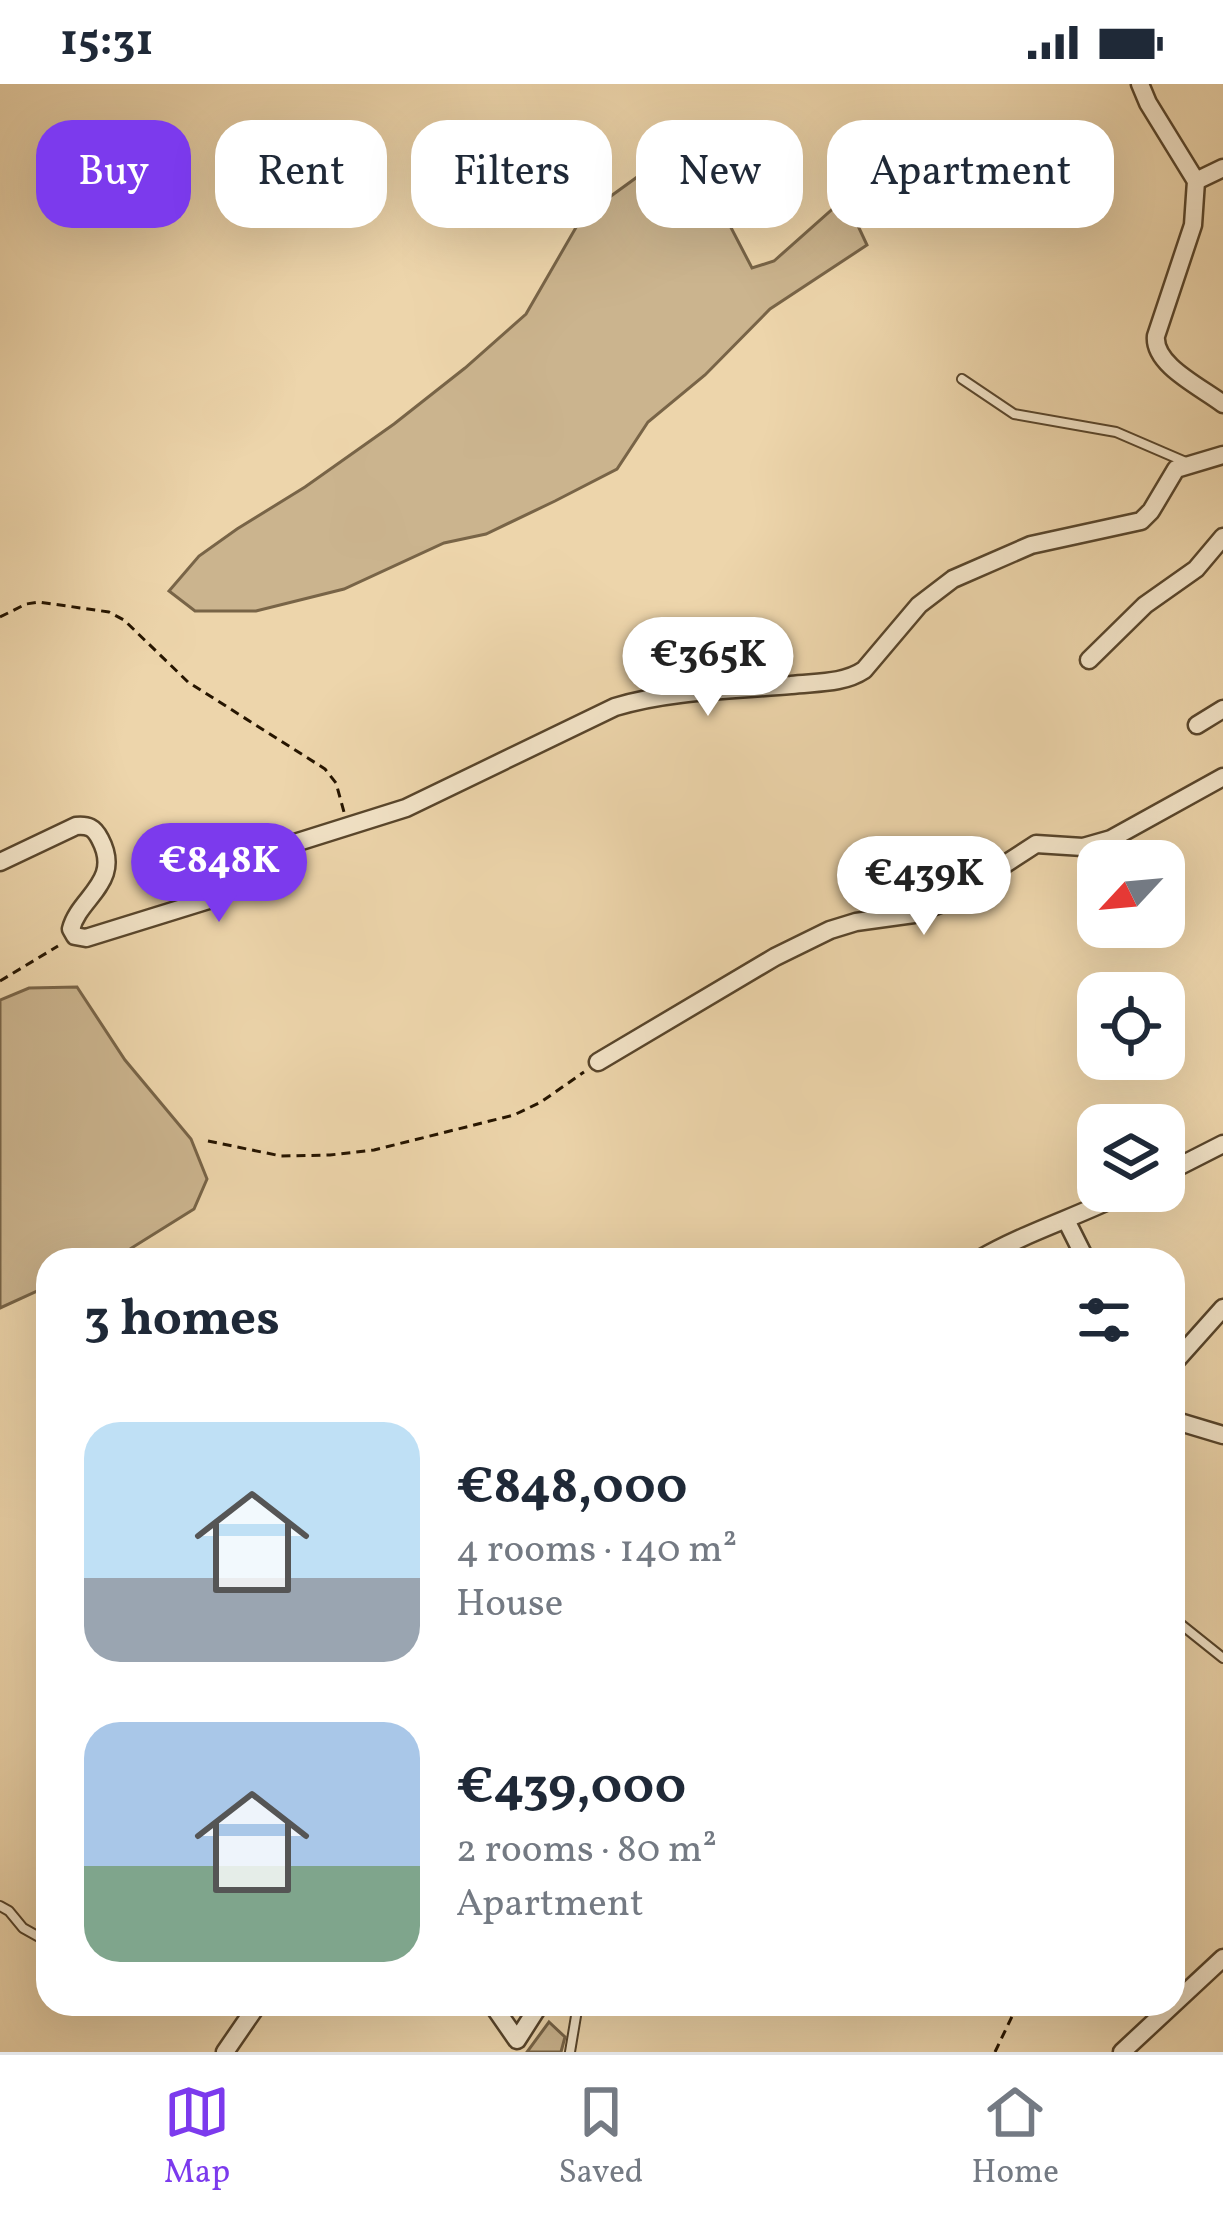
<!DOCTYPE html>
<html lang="en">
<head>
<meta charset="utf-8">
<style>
  body { margin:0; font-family:Vollkorn,serif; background:#f2f2f3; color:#1f2937; height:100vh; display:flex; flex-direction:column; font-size:45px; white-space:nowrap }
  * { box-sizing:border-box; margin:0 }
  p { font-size:39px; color:#747a83 }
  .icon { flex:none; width:66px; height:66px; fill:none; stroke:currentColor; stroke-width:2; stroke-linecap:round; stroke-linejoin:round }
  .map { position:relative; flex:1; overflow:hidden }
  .sheet { position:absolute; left:36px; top:1164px; width:1149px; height:768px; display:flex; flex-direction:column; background:#fff; border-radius:36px; box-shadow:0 12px 48px #0002 }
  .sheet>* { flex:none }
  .banner { position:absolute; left:36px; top:36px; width:1152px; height:108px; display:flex; gap:24px }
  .needle { width:78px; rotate:244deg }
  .controls { position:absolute; left:1077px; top:756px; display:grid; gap:24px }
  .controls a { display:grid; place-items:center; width:108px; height:108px; border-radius:24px; background:#fff; box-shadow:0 12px 48px #0002; font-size:60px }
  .price { position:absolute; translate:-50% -102px; padding:0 27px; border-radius:42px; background:#fff; color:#222; font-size:39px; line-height:78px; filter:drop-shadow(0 3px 6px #0008) }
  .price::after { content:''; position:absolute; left:50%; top:72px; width:36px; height:27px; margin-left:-18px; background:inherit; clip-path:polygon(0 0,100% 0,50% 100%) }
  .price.active { background:#7c3aed; color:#fff }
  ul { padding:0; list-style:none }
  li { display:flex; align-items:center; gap:36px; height:300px; padding:0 48px }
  li span { display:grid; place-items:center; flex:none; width:336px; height:240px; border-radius:36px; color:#555 }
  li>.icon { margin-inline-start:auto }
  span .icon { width:144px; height:144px; fill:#fffc; stroke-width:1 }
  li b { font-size:51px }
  h2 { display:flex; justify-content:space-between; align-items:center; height:144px; padding:0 48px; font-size:51px }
  .tag { padding:0 42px; border-radius:36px; background:#fff; box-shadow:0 12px 48px #0002; font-size:42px; line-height:108px }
  .tag.active { background:#7c3aed; color:#fff }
  .status { display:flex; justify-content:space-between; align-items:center; height:84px; padding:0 60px; background:#fff; direction:ltr }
  .status svg { height:33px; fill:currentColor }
  .tabs { display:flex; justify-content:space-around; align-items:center; height:168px; border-top:3px solid #e0e1e3; background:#fff; font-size:33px; color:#747a83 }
  .tabs a { display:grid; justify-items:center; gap:6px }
  .tabs .active { color:#7c3aed }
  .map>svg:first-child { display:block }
</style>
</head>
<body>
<div class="status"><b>15:31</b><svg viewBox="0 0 49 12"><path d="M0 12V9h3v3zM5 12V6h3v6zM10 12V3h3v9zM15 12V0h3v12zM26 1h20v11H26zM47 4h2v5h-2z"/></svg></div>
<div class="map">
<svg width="1223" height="1968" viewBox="0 0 1223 1968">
  <rect width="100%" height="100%" fill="#edd5ab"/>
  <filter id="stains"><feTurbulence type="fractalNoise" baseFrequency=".00167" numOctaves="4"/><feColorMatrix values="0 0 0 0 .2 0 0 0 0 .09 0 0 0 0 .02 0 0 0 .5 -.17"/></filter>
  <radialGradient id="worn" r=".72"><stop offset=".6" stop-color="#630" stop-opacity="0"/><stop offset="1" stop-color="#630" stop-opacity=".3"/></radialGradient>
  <!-- green -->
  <g fill="#cbb48e" stroke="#786447" stroke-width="3">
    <path d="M675 77 713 109 752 184 774 177 845 114 867 161 770 225 705 291 648 338 617 385 555 417 486 450 444 459 344 505 256 527H195L169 507 199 472 237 445 305 403 394 340 465 284 526 230 582 133 651 83Z"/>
    <path d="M77 903 125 976 191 1055 207 1095 194 1125 130 1165 105 1176H48V1202L0 1224V916L29 904Z"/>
    <path d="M549 1938 565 1953 561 1968H527Z"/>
  </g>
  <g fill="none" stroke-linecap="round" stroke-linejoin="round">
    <defs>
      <g id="lane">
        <path d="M962 295 1014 330 1116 348 1188 379"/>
        <path d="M1173 1534 1223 1574"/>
        <path d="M0 1822 9 1827 23 1844 48 1858"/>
        <path d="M570 1968 578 1920"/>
      </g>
      <g id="street">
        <path d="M1140 0 1148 19 1196 97 1193 141 1156 252C1153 281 1201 303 1223 320"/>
        <path d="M1196 97 1223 84"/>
        <path d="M1089 576 1145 521 1196 485 1223 453"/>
        <path d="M1197 641 1223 625"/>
        <path d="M0 778 76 742C88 741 94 743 100 755 123 798 79 813 71 845L75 852 86 854 215 814 282 763 406 724 615 623C671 606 734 606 791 601 816 598 843 600 864 586L919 521 953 495 1031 461 1141 437 1151 427 1176 385 1223 371"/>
        <path d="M598 978 775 873 830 846 856 838 914 830 948 817 1036 760 1083 763 1111 755 1223 693"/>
        <path d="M1164 1090 1223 1060"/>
        <path d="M1066 1136 1086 1176"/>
        <path d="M978 1176C1026 1148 1080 1132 1129 1107"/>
        <path d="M1173 1280 1223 1224"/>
        <path d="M1173 1336 1223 1351"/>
        <path d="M492 1920 517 1956 540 1920"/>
        <path d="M225 1968 258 1920"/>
        <path d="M1122 1968 1223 1874"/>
      </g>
    </defs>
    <!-- lane casing -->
    <use href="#lane" stroke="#58452b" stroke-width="12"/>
    <!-- street casing -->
    <use href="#street" stroke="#58452b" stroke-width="21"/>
    <!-- path -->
    <g stroke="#261500" stroke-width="3" stroke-dasharray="9 6" stroke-linecap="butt">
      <path d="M0 533 26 520 39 518 109 528 124 536 188 598 325 685 336 699 344 728"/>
      <path d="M0 897 58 862"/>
      <path d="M208 1057 281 1072 330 1071 374 1066 514 1031 541 1018 584 988"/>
      <path d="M995 1968 1017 1922"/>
    </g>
    <!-- lane -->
    <use href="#lane" stroke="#f3e4c8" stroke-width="8"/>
    <!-- street -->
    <use href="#street" stroke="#f3e4c8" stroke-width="16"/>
  </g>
  <rect width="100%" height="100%" filter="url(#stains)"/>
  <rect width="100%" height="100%" fill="url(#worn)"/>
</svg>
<div class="controls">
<a><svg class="needle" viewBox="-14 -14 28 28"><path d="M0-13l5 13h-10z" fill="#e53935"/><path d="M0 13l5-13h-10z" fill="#747a83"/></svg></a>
<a><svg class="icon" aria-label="locate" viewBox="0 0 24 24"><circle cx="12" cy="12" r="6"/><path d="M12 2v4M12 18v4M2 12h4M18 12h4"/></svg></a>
<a><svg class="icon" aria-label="layers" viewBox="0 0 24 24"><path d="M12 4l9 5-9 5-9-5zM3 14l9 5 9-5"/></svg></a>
</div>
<b class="price" style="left:708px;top:635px">€365K</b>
<b class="price active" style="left:219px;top:841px">€848K</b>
<b class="price" style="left:924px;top:854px">€439K</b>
<div class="banner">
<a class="tag active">Buy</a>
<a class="tag">Rent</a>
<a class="tag">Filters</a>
<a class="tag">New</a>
<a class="tag">Apartment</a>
</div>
<section class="sheet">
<h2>3 homes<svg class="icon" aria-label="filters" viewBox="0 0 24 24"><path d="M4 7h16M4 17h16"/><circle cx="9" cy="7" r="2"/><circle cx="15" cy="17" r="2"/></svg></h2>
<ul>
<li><span style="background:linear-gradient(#bfe0f5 65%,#9aa5b1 0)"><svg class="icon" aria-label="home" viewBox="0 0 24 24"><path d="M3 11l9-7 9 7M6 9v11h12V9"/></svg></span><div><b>€848,000</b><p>4 rooms · 140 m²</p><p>House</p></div></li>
<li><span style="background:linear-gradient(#a9c7e8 60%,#7fa58c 0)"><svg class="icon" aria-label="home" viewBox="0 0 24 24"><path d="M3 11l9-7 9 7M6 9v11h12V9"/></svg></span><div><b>€439,000</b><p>2 rooms · 80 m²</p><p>Apartment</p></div></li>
</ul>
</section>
</div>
<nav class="tabs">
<a class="active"><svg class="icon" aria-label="map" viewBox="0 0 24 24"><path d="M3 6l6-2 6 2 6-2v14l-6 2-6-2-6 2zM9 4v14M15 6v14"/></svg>Map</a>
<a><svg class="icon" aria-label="saved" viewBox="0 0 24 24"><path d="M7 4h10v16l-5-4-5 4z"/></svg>Saved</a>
<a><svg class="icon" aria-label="home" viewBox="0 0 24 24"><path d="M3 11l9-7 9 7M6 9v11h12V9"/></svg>Home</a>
</nav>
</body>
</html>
